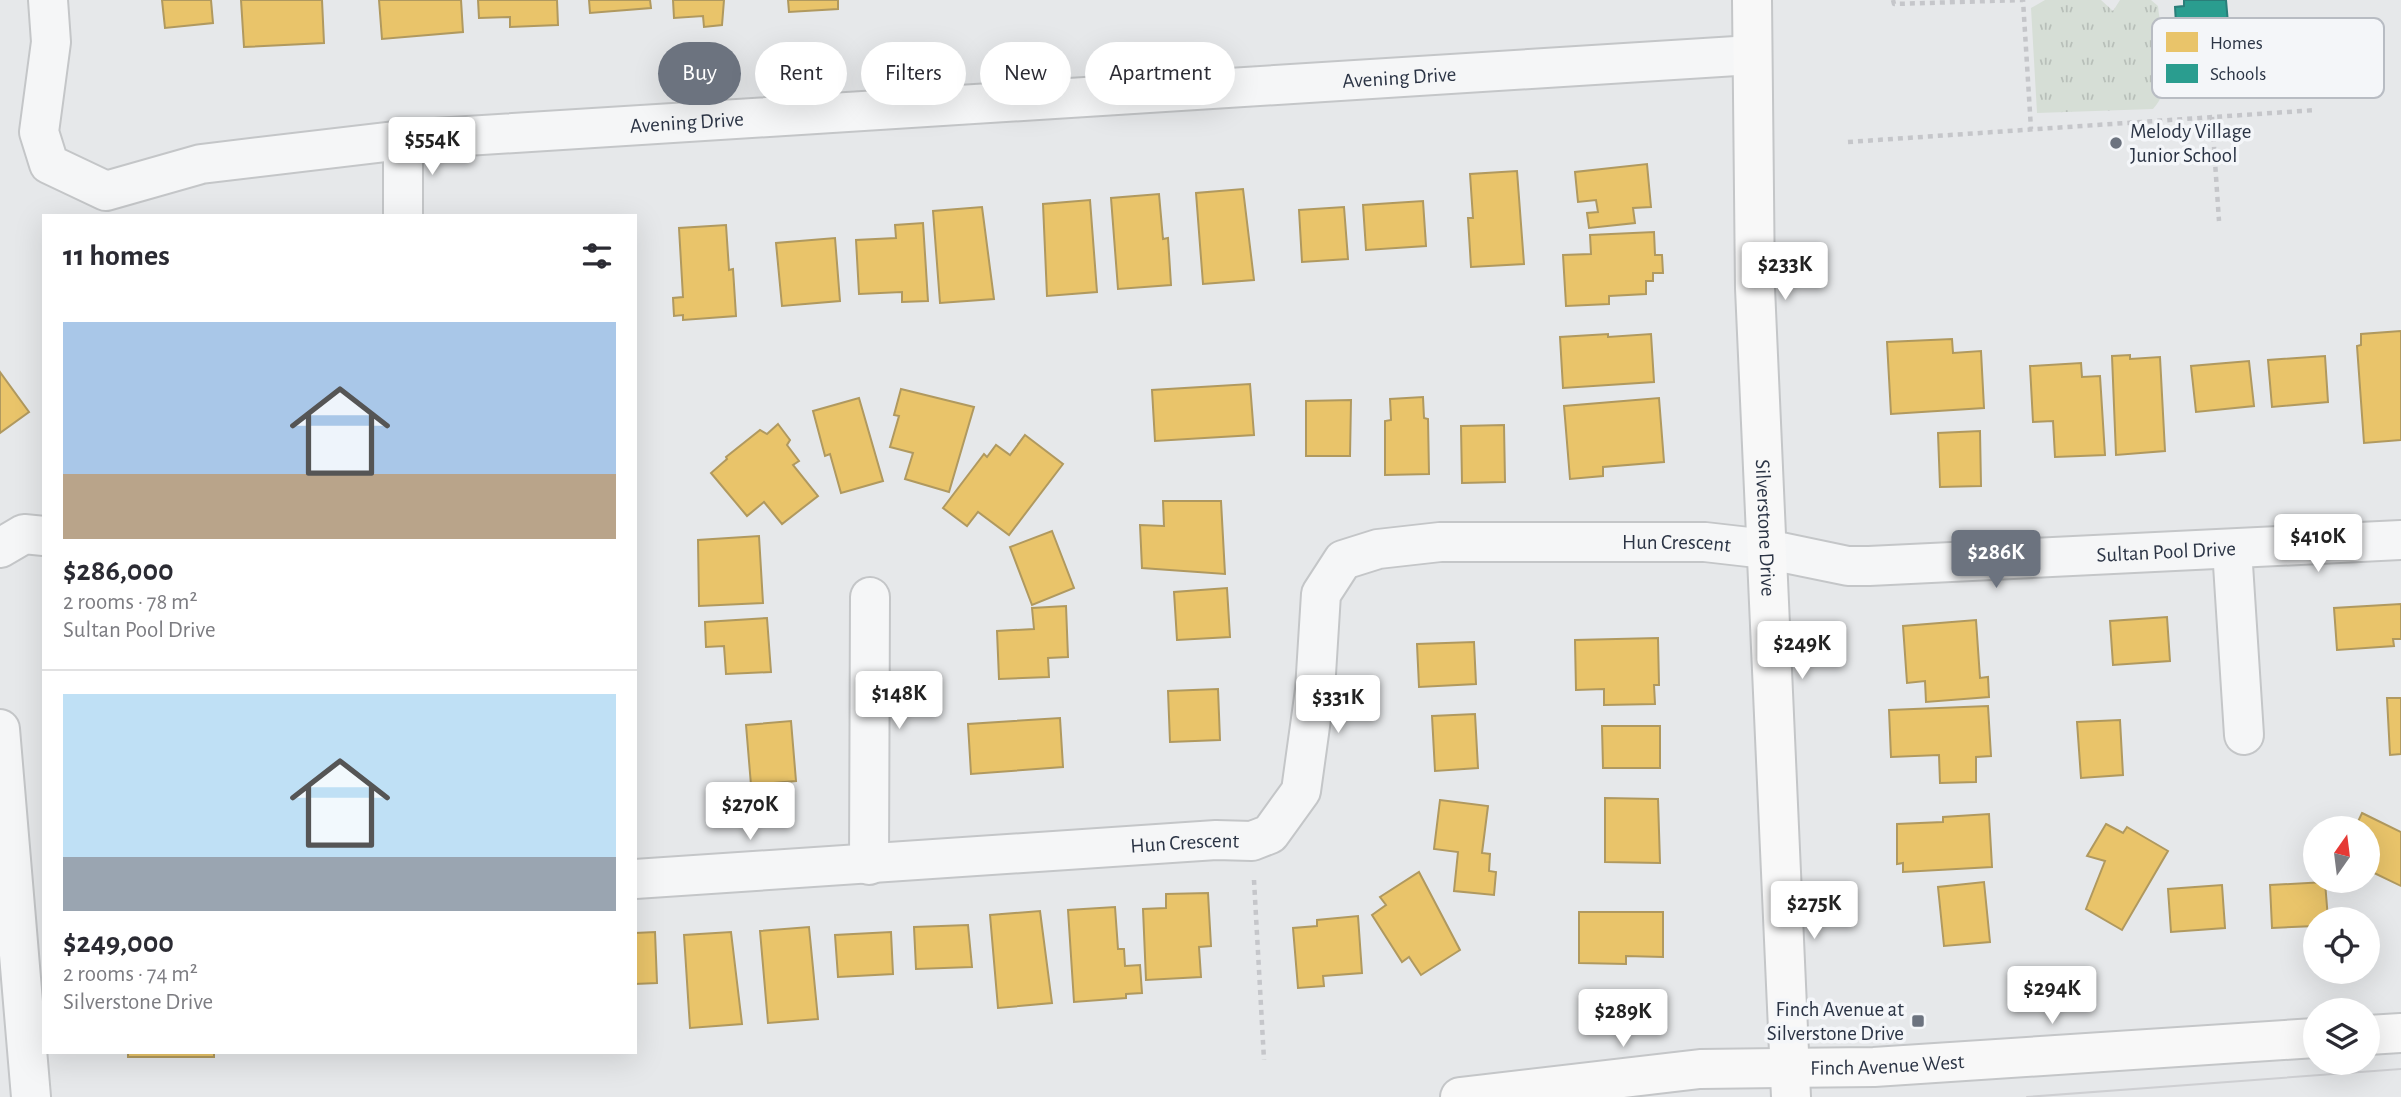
<!DOCTYPE html>
<html lang="en">
<head>
<meta charset="utf-8">
<style>
  body { margin:0; font-family:"Alegreya Sans",sans-serif; background:#f7f7f7; color:#2b2b33; height:100vh; display:flex; flex-direction:column; font-size:26px; white-space:nowrap }
  * { box-sizing:border-box; margin:0 }
  p { font-size:23px; color:#7c7c81 }
  .icon { flex:none; width:38px; height:38px; fill:none; stroke:currentColor; stroke-width:2; stroke-linecap:round; stroke-linejoin:round }
  .map { position:relative; flex:1; overflow:hidden }
  .sheet { position:absolute; left:42px; top:214px; width:595px; height:840px; display:flex; flex-direction:column; background:#fff; border-radius:0px; box-shadow:0 7px 28px #0002 }
  .sheet>* { flex:none }
  .top-card { position:absolute; left:658px; top:42px; width:665px; height:63px; display:flex; gap:14px }
  .needle { width:46px; rotate:14deg }
  .fabs { position:absolute; left:2303px; top:816px; display:grid; gap:14px }
  .fabs a { display:grid; place-items:center; width:77px; height:77px; border-radius:50%; background:#fff; box-shadow:0 7px 28px #0002; font-size:35px }
  .price { position:absolute; translate:-50% -60px; padding:0 16px; border-radius:7px; background:#fff; color:#222; font-size:23px; line-height:46px; filter:drop-shadow(0 2px 4px #0008) }
  .price::after { content:''; position:absolute; left:50%; top:42px; width:21px; height:16px; margin-left:-10px; background:inherit; clip-path:polygon(0 0,100% 0,50% 100%) }
  .price.on { background:#6c737f; color:#fff }
  ul { padding:0; list-style:none }
  li { display:grid; align-content:center; gap:14px; height:371px; padding:0 21px }
  li+li { border-top:2px solid #e1e1e2 }
  li span { display:grid; place-items:center; height:217px; border-radius:0px; color:#555 }
  li>.icon { margin-inline-start:auto }
  span .icon { width:126px; height:126px; fill:#fffc; stroke-width:1 }
  li b { font-size:30px }
  h2 { display:flex; justify-content:space-between; align-items:center; height:84px; padding:0 21px; font-size:30px }
  .tag { padding:0 24px; border-radius:32px; background:#fff; box-shadow:0 7px 28px #0002; font-size:24px; line-height:63px }
  .tag.on { background:#6c737f; color:#fff }
  .map>svg:first-child { display:block }
</style>
</head>
<body>
<div class="map">
<svg width="2401" height="1097" viewBox="0 0 2401 1097">
  <defs>
    <pattern id="grass-tufts" width="24" height="20" patternUnits="userSpaceOnUse" patternTransform="scale(1.75)"><rect width="24" height="20" fill="#d6ded6"/><path d="M3 7l-1-3M5 7V3M7 7l1-3M15 17l-1-3M17 17v-4M19 17l1-3" fill="none" stroke="#b8bfb9"/></pattern>
  </defs>
  <rect width="100%" height="100%" fill="#e6e8ea"/>
  <!-- grass -->
  <path fill="url(#grass-tufts)" d="M2045 0H2101L2113 11 2120 0H2151L2158 6C2161 37 2176 86 2153 109L2037 113 2031 8Z"/>
  <!-- homes -->
  <g fill="#e9c46a" stroke="#b0995f" stroke-width="2">
    <path d="M162 0H211L213 23 165 28Z"/>
    <path d="M241 0H322L324 43 244 47Z"/>
    <path d="M379 0H461L463 32 382 39Z"/>
    <path d="M478 0H557L558 25 510 27V17L479 18Z"/>
    <path d="M589 0H650L651 8 590 13Z"/>
    <path d="M673 0H724L722 25 704 27 703 16 674 18Z"/>
    <path d="M788 0H838V9L789 12Z"/>
    <path d="M1647 164 1651 207 1633 208 1635 223 1589 228 1587 213 1598 212 1596 200 1578 202 1575 172Z"/>
    <path d="M1517 171 1524 264 1471 267 1468 218H1473L1470 174Z"/>
    <path d="M1243 189 1254 280 1203 284 1196 193Z"/>
    <path d="M1159 194 1163 239 1168 238 1171 285 1118 289 1111 198Z"/>
    <path d="M1090 200 1097 292 1047 296 1043 204Z"/>
    <path d="M1423 201 1426 246 1366 250 1363 205Z"/>
    <path d="M982 207 994 299 940 303 933 211Z"/>
    <path d="M1344 207 1348 259 1302 262 1299 210Z"/>
    <path d="M923 223 928 301 902 302V292L859 294 856 240 896 238 895 225Z"/>
    <path d="M726 225 729 270 733 269 736 316 683 320V315L674 316 673 298 683 297 679 228Z"/>
    <path d="M1654 232 1655 255H1662L1663 273H1653V281H1646V294L1609 296V304L1566 306 1563 255 1591 254 1590 235Z"/>
    <path d="M835 238 840 301 782 306 776 243Z"/>
    <path d="M2401 331V440L2364 443 2357 346 2361 345V334Z"/>
    <path d="M1608 334V337L1651 334 1654 382 1563 388 1560 337Z"/>
    <path d="M1952 339 1953 353 1981 351 1984 408 1891 414 1887 342Z"/>
    <path d="M2130 355V359L2160 357 2165 451 2116 455 2112 356Z"/>
    <path d="M2325 356 2328 402 2272 407 2268 360Z"/>
    <path d="M2249 361 2254 406 2196 412 2191 366Z"/>
    <path d="M2081 363 2082 377 2100 376 2105 455 2055 457 2053 421 2033 422 2030 366Z"/>
    <path d="M0 372 29 412 0 433Z"/>
    <path d="M1250 384 1254 435 1155 441 1152 390Z"/>
    <path d="M901 389 974 407 949 492 905 479 913 453 890 447 899 416 894 415Z"/>
    <path d="M1423 397 1424 418 1428 419 1429 474 1385 475V421L1391 420 1390 399Z"/>
    <path d="M859 398 883 481 841 493 830 454 825 456 813 411Z"/>
    <path d="M1659 398 1664 462 1603 467V476L1570 479 1564 406Z"/>
    <path d="M1351 400 1350 456H1306V401Z"/>
    <path d="M778 424 790 440 787 445 799 461 793 465 818 496 782 524 764 502 747 516 711 473 727 459 726 457 760 430 767 434Z"/>
    <path d="M1504 425 1505 482 1462 483 1461 426Z"/>
    <path d="M1980 431 1981 486 1940 487 1938 433Z"/>
    <path d="M1025 435 1063 464 1009 535 978 512 967 526 943 508 984 454 987 457 996 445 1010 455Z"/>
    <path d="M1163 501H1221L1225 574 1142 568 1140 525 1164 526Z"/>
    <path d="M1052 531 1074 588 1032 605 1010 547Z"/>
    <path d="M759 536 763 603 699 606 698 540Z"/>
    <path d="M1227 588 1230 637 1177 640 1174 592Z"/>
    <path d="M2401 604V639H2393L2394 646 2337 650 2334 608Z"/>
    <path d="M1066 606 1068 657 1048 658 1049 677 999 679 997 631 1034 629 1032 608Z"/>
    <path d="M2167 617 2170 661 2113 665 2110 621Z"/>
    <path d="M767 618 771 672 726 674 724 646 706 647 705 622Z"/>
    <path d="M1976 620 1980 678 1988 677 1989 697 1926 702 1925 681 1907 683 1903 626Z"/>
    <path d="M1658 638 1659 685H1654L1655 704 1604 705V689L1576 690 1575 640Z"/>
    <path d="M1474 642 1476 684 1419 687 1417 644Z"/>
    <path d="M1218 689 1220 740 1170 742 1168 691Z"/>
    <path d="M2387 698H2401V754L2390 755Z"/>
    <path d="M1988 706 1991 756 1976 757V782L1940 783 1939 755 1891 757 1889 710Z"/>
    <path d="M1475 714 1478 768 1435 771 1432 716Z"/>
    <path d="M1060 718 1063 767 971 774 968 724Z"/>
    <path d="M2120 720 2123 775 2081 778 2077 722Z"/>
    <path d="M791 721 796 781 751 785 746 725Z"/>
    <path d="M1602 726H1660V768H1603Z"/>
    <path d="M1605 798 1658 799 1660 863 1605 862Z"/>
    <path d="M1440 800 1488 806 1482 853 1490 854 1489 871 1496 872 1494 895 1454 891 1458 852 1434 849Z"/>
    <path d="M2362 813 2401 832V886L2368 870V828H2355Z"/>
    <path d="M1989 814 1992 867 1903 872V863L1897 864V824L1943 822V817Z"/>
    <path d="M2106 824 2123 833 2127 827 2168 851 2122 930 2086 909 2105 861 2087 856Z"/>
    <path d="M1419 872 1460 950 1421 975 1409 957 1402 962 1372 915 1386 905 1380 897Z"/>
    <path d="M1984 882 1990 942 1944 946 1938 887Z"/>
    <path d="M2325 882 2328 919H2315V926L2272 928 2270 885Z"/>
    <path d="M2222 885 2225 928 2171 932 2168 889Z"/>
    <path d="M1208 893 1211 946 1199 947 1201 977 1146 980 1143 909 1166 908V894Z"/>
    <path d="M1115 907 1118 949H1124L1125 966 1140 965 1142 993 1126 994V998L1074 1002 1068 910Z"/>
    <path d="M1040 911 1052 1003 998 1008 990 915Z"/>
    <path d="M1579 912H1663V957L1626 956V964L1579 963Z"/>
    <path d="M1358 916 1362 973 1323 976 1324 986 1298 988 1293 928 1317 926V920Z"/>
    <path d="M968 925 972 967 916 969 914 927Z"/>
    <path d="M809 927 818 1019 768 1023 760 931Z"/>
    <path d="M655 932 657 983 635 984V933Z"/>
    <path d="M731 932 742 1024 690 1028 684 935Z"/>
    <path d="M891 932 893 974 838 977 835 935Z"/>
    <rect x="128" y="1052" width="86" height="5"/>
  </g>
  <!-- schools -->
  <path fill="#2a9d8f" stroke="#2a7e79" stroke-width="2" d="M2184 0H2226L2228 23 2256 21 2258 53 2178 58 2175 7 2184 6Z"/>
  <g fill="none" stroke-linecap="round" stroke-linejoin="round">
    <defs>
      <g id="street">
        <path id="s1" d="M48 0 51 42 39 132 49 164 106 191 201 164 403 140 1752 55"/>
        <path d="M403 215V140"/>
        <path d="M0 548 24 534 44 536"/>
        <path d="M2232 549 2244 735"/>
        <path d="M0 729 31 1097"/>
        <path d="M869 865 870 597"/>
        <path id="s2" d="M635 879 1216 840 1252 841 1270 834 1301 791 1315 690 1321 594 1343 560 1378 549 1440 542H1705L1766 549 1848 566H1869L2401 540"/>
      </g>
      <g id="secondary">
        <path id="s3" d="M1752 0 1755 288 1791 1097"/>
        <path d="M2368 1035 2401 1033"/>
        <path id="s4" d="M1460 1097 1700 1069 1874 1067 2315 1038"/>
      </g>
    </defs>
    <!-- street casing -->
    <use href="#street" stroke="#c4c6c8" stroke-width="42"/>
    <!-- secondary casing -->
    <use href="#secondary" stroke="#c4c6c8" stroke-width="42"/>
    <!-- path -->
    <g stroke="#c5c6ca" stroke-width="4.5" stroke-dasharray="5 5" stroke-linecap="butt">
      <path d="M1893 0 1894 4 2023 0 2031 129"/>
      <path d="M2212 117 2219 221"/>
      <path d="M1848 142 2316 110"/>
      <path d="M1254 880 1264 1060"/>
    </g>
    <!-- street -->
    <use href="#street" stroke="#f5f6f7" stroke-width="38"/>
    <!-- secondary -->
    <use href="#secondary" stroke="#f8f8f8" stroke-width="38"/>
    <!-- tram -->
    <path stroke="#cecfd2" stroke-width="2" d="M2027 1097 2401 1069"/>
  </g>
  <!-- markers -->
  <g fill="#6c737f" stroke="#f4f6f9" stroke-width="2.5">
    <circle cx="2116" cy="143" r="7"/>
    <rect x="1911" y="1014" width="14" height="14" rx="3.5"/>
  </g>
  <g text-anchor="middle" stroke-width="7" stroke-linejoin="round" paint-order="stroke">
    <!-- street labels -->
    <g font-size="21" fill="#2b3445" stroke="#f4f6f9">
      <text dy="7" stroke="none"><textPath href="#s1" startOffset="1530">Avening Drive</textPath></text>
      <text dy="7" stroke="none"><textPath href="#s1" startOffset="816">Avening Drive</textPath></text>
      <text dy="7" stroke="none"><textPath href="#s3" startOffset="528">Silverstone Drive</textPath></text>
      <text dy="7" stroke="none"><textPath href="#s2" startOffset="1265">Hun Crescent</textPath></text>
      <text dy="7" stroke="none"><textPath href="#s2" startOffset="1757">Sultan Pool Drive</textPath></text>
      <text dy="7" stroke="none"><textPath href="#s2" startOffset="551">Hun Crescent</textPath></text>
      <text dy="7" stroke="none"><textPath href="#s4" startOffset="429">Finch Avenue West</textPath></text>
    </g>
    <!-- poi labels -->
    <g font-size="21" fill="#2b3445" stroke="#f4f6f9" text-anchor="start">
      <text x="2130" y="138">Melody Village<tspan x="2130" dy="24">Junior School</tspan></text>
      <text x="1904" y="1016" text-anchor="end">Finch Avenue at<tspan x="1904" dy="24">Silverstone Drive</tspan></text>
    </g>
  </g>
  <!-- legend -->
  <rect x="2152" y="18" width="232" height="80" rx="10" fill="#f4f6f9" stroke="#b8bcc3" stroke-width="2"/>
  <rect x="2166" y="32" width="32" height="20" fill="#e9c46a"/>
  <rect x="2166" y="64" width="32" height="19" fill="#2a9d8f"/>
  <g font-size="19" fill="#2b3445">
    <text x="2210" y="49">Homes</text>
    <text x="2210" y="80">Schools</text>
  </g>
</svg>
<div class="fabs">
<a><svg class="needle" viewBox="-14 -14 28 28"><path d="M0-13l5 13h-10z" fill="#e53935"/><path d="M0 13l5-13h-10z" fill="#7c7c81"/></svg></a>
<a><svg class="icon" aria-label="locate" viewBox="0 0 24 24"><circle cx="12" cy="12" r="6"/><path d="M12 2v4M12 18v4M2 12h4M18 12h4"/></svg></a>
<a><svg class="icon" aria-label="layers" viewBox="0 0 24 24"><path d="M12 4l9 5-9 5-9-5zM3 14l9 5 9-5"/></svg></a>
</div>
<b class="price" style="left:432px;top:177px">$554K</b>
<b class="price" style="left:1785px;top:302px">$233K</b>
<b class="price" style="left:2318px;top:574px">$410K</b>
<b class="price on" style="left:1996px;top:590px">$286K</b>
<b class="price" style="left:1802px;top:681px">$249K</b>
<b class="price" style="left:899px;top:731px">$148K</b>
<b class="price" style="left:1338px;top:735px">$331K</b>
<b class="price" style="left:750px;top:842px">$270K</b>
<b class="price" style="left:1814px;top:941px">$275K</b>
<b class="price" style="left:2052px;top:1026px">$294K</b>
<b class="price" style="left:1623px;top:1049px">$289K</b>
<div class="top-card">
<a class="tag on">Buy</a>
<a class="tag">Rent</a>
<a class="tag">Filters</a>
<a class="tag">New</a>
<a class="tag">Apartment</a>
</div>
<section class="sheet">
<h2>11 homes<svg class="icon" aria-label="filters" viewBox="0 0 24 24"><path d="M4 7h16M4 17h16"/><circle cx="9" cy="7" r="2"/><circle cx="15" cy="17" r="2"/></svg></h2>
<ul>
<li><span style="background:linear-gradient(#a9c7e8 70%,#b9a48a 0)"><svg class="icon" aria-label="home" viewBox="0 0 24 24"><path d="M3 11l9-7 9 7M6 9v11h12V9"/></svg></span><div><b>$286,000</b><p>2 rooms · 78 m²</p><p>Sultan Pool Drive</p></div></li>
<li><span style="background:linear-gradient(#bfe0f5 75%,#9aa5b1 0)"><svg class="icon" aria-label="home" viewBox="0 0 24 24"><path d="M3 11l9-7 9 7M6 9v11h12V9"/></svg></span><div><b>$249,000</b><p>2 rooms · 74 m²</p><p>Silverstone Drive</p></div></li>
</ul>
</section>
</div>
</body>
</html>
